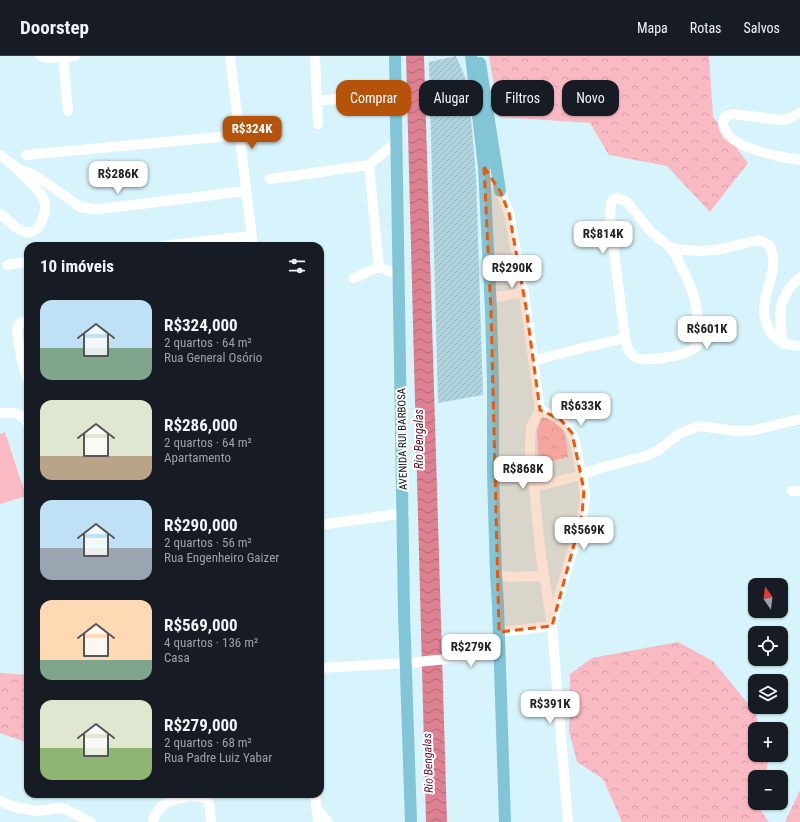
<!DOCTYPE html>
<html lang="pt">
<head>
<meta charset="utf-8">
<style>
  body { margin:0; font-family:"Roboto Condensed",sans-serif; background:#20242c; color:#f1f3f6; height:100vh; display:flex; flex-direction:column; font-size:15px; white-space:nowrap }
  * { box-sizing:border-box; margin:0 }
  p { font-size:13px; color:#9ea1a6 }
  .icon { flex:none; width:22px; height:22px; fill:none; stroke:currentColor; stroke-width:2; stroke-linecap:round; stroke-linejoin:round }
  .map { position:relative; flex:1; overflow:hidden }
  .sheet { position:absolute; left:24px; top:186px; width:300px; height:556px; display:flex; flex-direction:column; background:#171b24; border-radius:12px; box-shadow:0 1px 3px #0004 }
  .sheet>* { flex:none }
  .banner { position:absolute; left:336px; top:24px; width:380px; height:36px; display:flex; gap:8px }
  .needle { width:26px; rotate:346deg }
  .tools { position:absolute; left:748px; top:522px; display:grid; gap:8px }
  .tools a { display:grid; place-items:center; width:40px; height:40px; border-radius:8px; background:#171b24; box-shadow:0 1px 3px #0004; font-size:20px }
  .price { position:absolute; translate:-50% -34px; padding:0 9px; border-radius:8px; background:#fff; color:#222; font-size:13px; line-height:26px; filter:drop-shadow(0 1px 2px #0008) }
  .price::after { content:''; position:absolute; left:50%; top:24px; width:12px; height:9px; margin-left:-6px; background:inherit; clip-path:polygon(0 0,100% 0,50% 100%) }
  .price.on { background:#b45309; color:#fff }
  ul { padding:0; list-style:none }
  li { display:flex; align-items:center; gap:12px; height:100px; padding:0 16px }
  li span { display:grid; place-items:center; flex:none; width:112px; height:80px; border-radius:12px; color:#555 }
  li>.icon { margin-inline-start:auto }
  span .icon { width:48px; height:48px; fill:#fffc; stroke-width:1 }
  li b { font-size:17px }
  h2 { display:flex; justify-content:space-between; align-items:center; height:48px; padding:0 16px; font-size:17px }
  .chip { padding:0 14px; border-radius:12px; background:#171b24; box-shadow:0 1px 3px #0004; font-size:14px; line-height:36px }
  .chip.on { background:#b45309; color:#fff }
  header { display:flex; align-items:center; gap:24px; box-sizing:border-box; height:56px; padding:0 20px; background:#171b24; border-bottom:1px solid #363941 }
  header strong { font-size:19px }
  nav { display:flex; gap:22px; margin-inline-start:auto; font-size:14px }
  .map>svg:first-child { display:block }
</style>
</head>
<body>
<header>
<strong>Doorstep</strong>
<nav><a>Mapa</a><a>Rotas</a><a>Salvos</a></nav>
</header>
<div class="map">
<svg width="800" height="766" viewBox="0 0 800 766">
  <defs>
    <pattern id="forest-crowns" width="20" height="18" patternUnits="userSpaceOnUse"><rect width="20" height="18" fill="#fabac4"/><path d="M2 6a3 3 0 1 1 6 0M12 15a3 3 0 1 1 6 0" fill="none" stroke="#d59fa8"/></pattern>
    <pattern id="water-waves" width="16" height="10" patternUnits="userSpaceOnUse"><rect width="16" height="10" fill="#dd8191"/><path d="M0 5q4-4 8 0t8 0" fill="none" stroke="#b16875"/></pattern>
    <pattern id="building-hatch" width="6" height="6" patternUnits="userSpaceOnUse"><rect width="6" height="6" fill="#b1d4de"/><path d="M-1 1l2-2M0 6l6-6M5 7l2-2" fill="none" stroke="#97b5be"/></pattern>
  </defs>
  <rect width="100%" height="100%" fill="#d7f4fc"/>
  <!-- green -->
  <path fill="#fabac4" d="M5 376 26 440 0 448V378Z"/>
  <!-- forest -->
  <g fill="url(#forest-crowns)">
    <path d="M489 0H709L713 61 748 107 710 156 667 110 609 99 590 67 499 61Z"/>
    <path d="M541 361C545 362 551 362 554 363 566 370 567 389 568 401L539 408 537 376Z"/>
    <path d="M678 586 713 605 755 656 760 673H755V699H767L768 703 766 721H755V747H762L761 755 769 766H622L603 723 577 706 569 675 570 618 592 602Z"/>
    <path d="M0 617 28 619V687L0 677Z"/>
    <path d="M800 734V766H785Z"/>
  </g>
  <!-- water -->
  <path fill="url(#water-waves)" d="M406 0H424L447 766H426Z"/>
  <!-- building -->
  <path fill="url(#building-hatch)" d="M456 0 468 28 476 120 483 339 438 347 429 6Z"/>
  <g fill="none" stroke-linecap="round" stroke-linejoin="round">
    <!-- minor -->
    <g stroke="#fff" stroke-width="10">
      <path d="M41 0 47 2 75 0"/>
      <path d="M63 0 68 55"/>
      <path d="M230 0 253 190"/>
      <path d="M315 0 318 68"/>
      <path d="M318 45 396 36"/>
      <path d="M800 57 787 63 780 64 734 58 726 60C723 64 722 67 724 72 731 93 780 101 800 104"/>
      <path d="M396 86 369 109 379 211 399 219"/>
      <path d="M0 99 18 113 32 118 44 125 80 151 95 153 109 152 246 135"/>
      <path d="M26 99 240 79"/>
      <path d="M484 111 500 135 509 157 526 251 540 354"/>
      <path d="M270 123 369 109"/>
      <path d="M0 158C8 163 15 173 25 176 32 178 37 174 40 168 55 143 35 131 19 115"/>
      <path d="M161 190 251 180"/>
      <path d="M671 192 684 194 703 195 722 193 758 184 769 189C785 217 750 245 771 276 778 287 787 289 800 290"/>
      <path d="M7 209 28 206"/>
      <path d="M354 222 379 211"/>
      <path d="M491 242 524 236"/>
      <path d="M28 264C22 266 18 268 17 274L21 302 28 325"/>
      <path d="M783 288C779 259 776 242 800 221"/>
      <path d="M533 305 558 298 625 282 610 164 611 147 614 143 618 142 627 146 651 176 671 192 676 200 685 218 694 240 701 278C700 284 698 290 692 294 682 300 645 307 635 301 628 297 626 289 625 282"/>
      <path d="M540 354 531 371 530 390V410L534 431 540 493 552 570 568 766"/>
      <path d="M540 354C570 365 574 376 579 406 581 418 585 431 585 443 584 456 580 469 576 482 569 509 559 536 553 564"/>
      <path d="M0 357C12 356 22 356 28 368"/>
      <path d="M493 417 530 410"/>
      <path d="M534 431 582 419 600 412 646 400 657 395 679 378 691 373 700 370 736 375 755 374 800 363"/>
      <path d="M792 435H800"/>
      <path d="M320 469 404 457"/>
      <path d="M496 519 511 521 544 520"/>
      <path d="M499 576 552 570"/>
      <path d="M320 612 406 607 499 598"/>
      <path d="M315 738 318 766"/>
      <path d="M0 745 15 751 38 755 58 752 65 753 91 766"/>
      <path d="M316 752 328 766"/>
      <path d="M153 766C154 759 159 752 165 748 172 743 201 736 207 744 211 749 210 760 211 766"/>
    </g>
    <!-- major -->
    <g stroke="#81c5d6" stroke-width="12">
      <path d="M395 0 404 557 411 766"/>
      <path d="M471 0 484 111 491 255 493 324V417L496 519 498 549 505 766"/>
      <path d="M480 7 500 135"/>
    </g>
  </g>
  <!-- marked area -->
  <path fill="#e8590c" fill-opacity="0.2" stroke="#e8590c" stroke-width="3" stroke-dasharray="8 5" stroke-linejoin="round" d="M484 111 500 135 509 157 526 251 540 354 560 363 572 377 584 434 582 459 552 570 499 576 491 255Z"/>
  <g text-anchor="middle" stroke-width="4" stroke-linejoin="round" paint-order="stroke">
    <!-- street labels -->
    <g font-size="11" fill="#071418" stroke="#fff">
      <text transform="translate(402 383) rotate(-91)" y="4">AVENIDA RUI BARBOSA</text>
    </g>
    <!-- water labels -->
    <g font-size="12" font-style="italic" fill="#620e28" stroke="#fff">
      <text transform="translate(419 383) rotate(-90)" y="4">Rio Bengalas</text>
      <text transform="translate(428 707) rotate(-92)" y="4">Rio Bengalas</text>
    </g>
  </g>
</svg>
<div class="tools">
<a><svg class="needle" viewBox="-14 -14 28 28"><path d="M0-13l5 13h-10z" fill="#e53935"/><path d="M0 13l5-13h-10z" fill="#9ea1a6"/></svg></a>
<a><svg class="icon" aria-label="locate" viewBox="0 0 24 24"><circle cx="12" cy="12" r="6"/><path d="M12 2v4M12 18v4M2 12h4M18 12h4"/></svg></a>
<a><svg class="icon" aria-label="layers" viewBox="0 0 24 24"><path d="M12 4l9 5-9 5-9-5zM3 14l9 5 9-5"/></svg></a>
<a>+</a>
<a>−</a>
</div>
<b class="price on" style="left:252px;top:94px">R$324K</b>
<b class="price" style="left:118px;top:139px">R$286K</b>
<b class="price" style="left:603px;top:199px">R$814K</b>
<b class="price" style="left:512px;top:233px">R$290K</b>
<b class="price" style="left:707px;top:294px">R$601K</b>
<b class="price" style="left:581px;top:371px">R$633K</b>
<b class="price" style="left:523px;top:434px">R$868K</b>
<b class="price" style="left:584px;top:495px">R$569K</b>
<b class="price" style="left:471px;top:612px">R$279K</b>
<b class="price" style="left:550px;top:669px">R$391K</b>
<div class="banner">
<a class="chip on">Comprar</a>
<a class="chip">Alugar</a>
<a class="chip">Filtros</a>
<a class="chip">Novo</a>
</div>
<section class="sheet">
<h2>10 imóveis<svg class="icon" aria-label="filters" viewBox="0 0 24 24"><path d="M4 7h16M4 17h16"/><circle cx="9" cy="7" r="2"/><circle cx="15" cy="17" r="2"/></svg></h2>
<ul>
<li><span style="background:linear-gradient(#bfe0f5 60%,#7fa58c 0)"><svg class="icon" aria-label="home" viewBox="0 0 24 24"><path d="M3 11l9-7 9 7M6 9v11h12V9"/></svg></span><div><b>R$324,000</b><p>2 quartos · 64 m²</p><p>Rua General Osório</p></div></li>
<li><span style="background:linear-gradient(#dfe7d0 70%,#b9a48a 0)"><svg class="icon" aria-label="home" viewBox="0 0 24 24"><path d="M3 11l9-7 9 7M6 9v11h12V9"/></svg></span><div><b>R$286,000</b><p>2 quartos · 64 m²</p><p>Apartamento</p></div></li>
<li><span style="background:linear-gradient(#bfe0f5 60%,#9aa5b1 0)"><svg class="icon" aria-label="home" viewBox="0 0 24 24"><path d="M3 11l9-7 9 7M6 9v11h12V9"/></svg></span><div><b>R$290,000</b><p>2 quartos · 56 m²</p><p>Rua Engenheiro Gaizer</p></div></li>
<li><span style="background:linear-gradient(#ffd9b3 75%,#7fa58c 0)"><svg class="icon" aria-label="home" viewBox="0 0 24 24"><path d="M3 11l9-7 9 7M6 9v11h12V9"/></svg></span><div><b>R$569,000</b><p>4 quartos · 136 m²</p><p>Casa</p></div></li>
<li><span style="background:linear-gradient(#dfe7d0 60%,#8fb573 0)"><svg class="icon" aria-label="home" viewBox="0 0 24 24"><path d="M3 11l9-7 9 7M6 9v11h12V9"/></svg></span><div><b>R$279,000</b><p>2 quartos · 68 m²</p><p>Rua Padre Luiz Yabar</p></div></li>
</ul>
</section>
</div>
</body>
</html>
